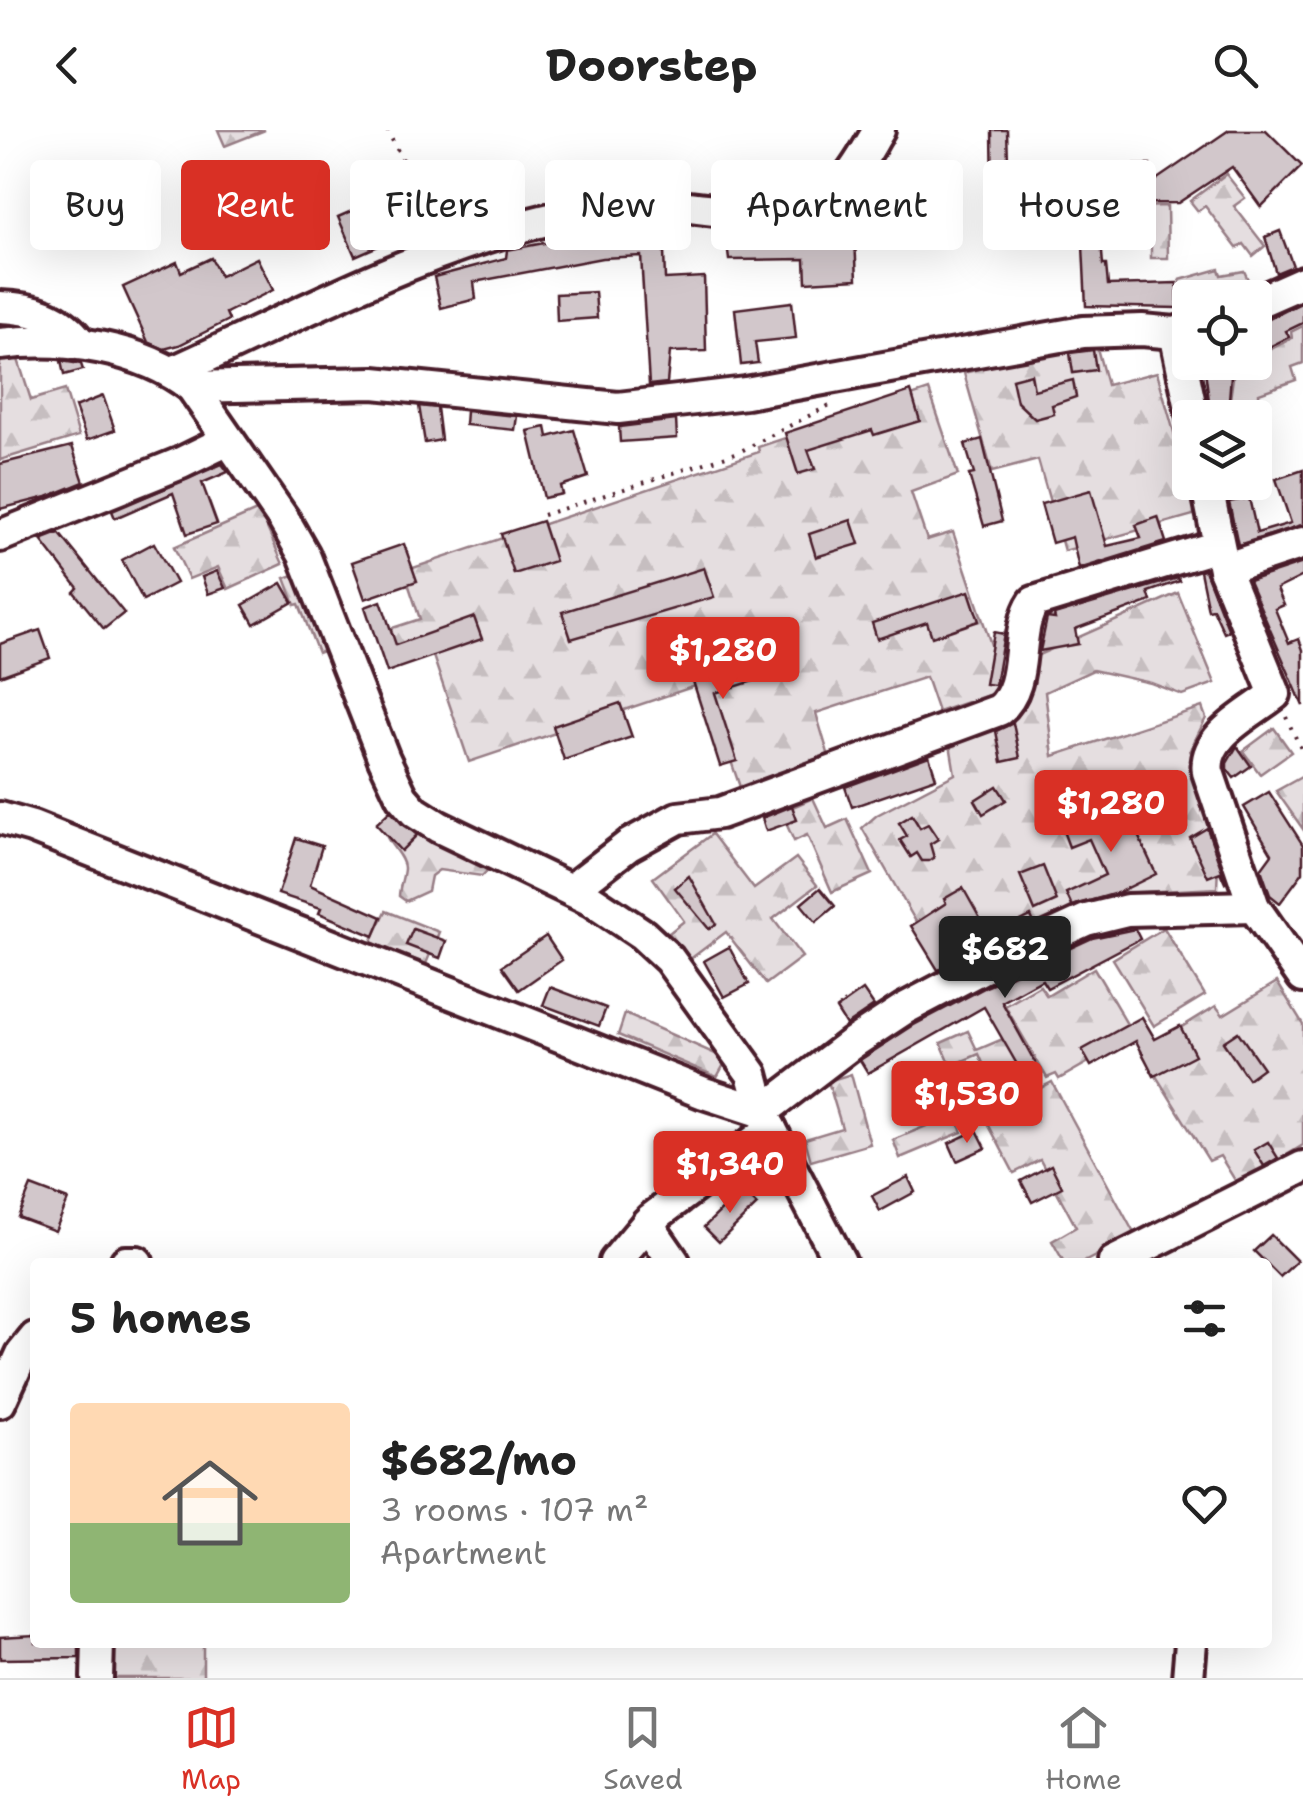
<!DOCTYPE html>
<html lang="en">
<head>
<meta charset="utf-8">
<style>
  body { margin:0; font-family:"Shantell Sans",sans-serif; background:#f6f6f6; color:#222; height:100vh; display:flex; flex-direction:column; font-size:38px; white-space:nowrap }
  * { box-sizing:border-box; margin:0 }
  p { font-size:32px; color:#767676 }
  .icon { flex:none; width:55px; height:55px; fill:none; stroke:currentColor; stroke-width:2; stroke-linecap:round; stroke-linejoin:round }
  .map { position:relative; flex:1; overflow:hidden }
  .drawer { position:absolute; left:30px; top:1128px; width:1242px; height:390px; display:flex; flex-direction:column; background:#fff; border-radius:10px; box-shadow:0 10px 40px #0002 }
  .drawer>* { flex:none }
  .top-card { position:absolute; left:30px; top:30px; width:1245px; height:90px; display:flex; gap:20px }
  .controls { position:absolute; left:1172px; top:150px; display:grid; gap:20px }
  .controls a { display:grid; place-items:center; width:100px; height:100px; border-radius:10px; background:#fff; box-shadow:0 10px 40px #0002; font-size:50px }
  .price { position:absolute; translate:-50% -85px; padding:0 22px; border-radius:10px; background:#d93025; color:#fff; font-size:32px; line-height:65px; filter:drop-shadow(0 2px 5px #0008) }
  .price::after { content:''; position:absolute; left:50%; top:60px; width:30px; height:22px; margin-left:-15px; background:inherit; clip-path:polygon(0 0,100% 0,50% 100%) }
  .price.active { background:#222; color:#fff }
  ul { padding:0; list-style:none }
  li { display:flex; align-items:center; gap:30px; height:250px; padding:0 40px }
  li+li { border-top:2px solid #e0e0e0 }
  li span { display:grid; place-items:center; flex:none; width:280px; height:200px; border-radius:10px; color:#555 }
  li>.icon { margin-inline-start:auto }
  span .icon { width:120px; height:120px; fill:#fffc; stroke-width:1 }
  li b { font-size:42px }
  h2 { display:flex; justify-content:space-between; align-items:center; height:120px; padding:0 40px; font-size:42px }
  .chip { padding:0 35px; border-radius:10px; background:#fff; box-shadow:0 10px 40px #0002; font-size:35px; line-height:90px }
  .chip.active { background:#d93025; color:#fff }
  header { display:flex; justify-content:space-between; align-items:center; height:130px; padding:0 40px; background:#fff; font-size:45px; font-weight:700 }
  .tab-bar { display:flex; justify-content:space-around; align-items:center; height:140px; border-top:2px solid #e0e0e0; background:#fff; font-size:28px; color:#767676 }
  .tab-bar a { display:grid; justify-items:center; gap:5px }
  .tab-bar .active { color:#d93025 }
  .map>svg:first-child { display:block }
</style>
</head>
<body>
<header><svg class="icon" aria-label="back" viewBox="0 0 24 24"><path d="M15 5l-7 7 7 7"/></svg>Doorstep<svg class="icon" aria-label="search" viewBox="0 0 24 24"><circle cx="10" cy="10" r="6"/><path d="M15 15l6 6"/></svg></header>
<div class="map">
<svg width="1303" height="1548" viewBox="0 0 1303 1548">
  <defs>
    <pattern id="forest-firs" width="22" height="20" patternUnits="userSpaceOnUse" patternTransform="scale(2.5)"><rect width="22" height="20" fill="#e5dee0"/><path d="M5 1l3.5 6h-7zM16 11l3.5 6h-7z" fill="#c6bec0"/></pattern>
  </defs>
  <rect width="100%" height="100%" fill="#fff"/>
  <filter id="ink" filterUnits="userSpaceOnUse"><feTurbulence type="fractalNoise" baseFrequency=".01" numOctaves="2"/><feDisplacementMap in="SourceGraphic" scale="20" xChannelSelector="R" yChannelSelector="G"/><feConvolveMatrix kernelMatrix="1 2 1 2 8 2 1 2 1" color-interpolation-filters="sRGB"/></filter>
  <g filter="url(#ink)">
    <!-- forest -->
    <g fill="url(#forest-firs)" stroke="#987e86" stroke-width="2.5">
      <path d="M218 0H265L225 16Z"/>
      <path d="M1226 44 1245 68 1234 76 1265 116 1253 126 1244 114 1237 118 1205 76 1198 81 1190 71Z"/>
      <path d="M1167 76 1168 128H1151V108H1135V77Z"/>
      <path d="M1219 139 1221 145 1244 141 1251 156 1222 167 1190 168V176L1181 178 1180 150Z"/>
      <path d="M1303 196V233L1292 237 1296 250 1259 263 1260 279 1238 287H1226L1223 282 1229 276 1234 241 1264 232 1262 224 1292 208 1291 202Z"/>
      <path d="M1094 207 1107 255 1157 242 1197 384 1064 421 1038 330 992 342 964 243Z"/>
      <path d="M16 223 31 270 65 260 79 306 0 330V228Z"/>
      <path d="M929 260 958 345 911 362 927 410 953 402 1006 559 938 582 926 547 816 583 830 630 741 660 704 553 469 632 431 520 396 531 386 500 420 489 404 441 759 322 758 317Z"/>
      <path d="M259 380 283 434 228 459 218 437 189 449 174 417Z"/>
      <path d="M302 442 331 518 318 523 299 474 295 475 285 448Z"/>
      <path d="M1178 463 1215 553 1182 565 1151 553 1093 540 1045 562 1053 626 1202 577 1206 588 1190 620 1220 691 1217 758 1122 763 942 837 862 698 877 685 955 644 949 608 1021 576 1027 530Z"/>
      <path d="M1274 598 1291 622 1260 644 1243 621Z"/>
      <path d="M1303 646V699L1276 661Z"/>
      <path d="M813 668 827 698 847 689 872 744 832 762 807 705 794 711 781 682Z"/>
      <path d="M405 687 479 731 487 741 482 746 439 740 431 746 428 761 406 771 399 766C399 757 404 746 404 738 404 727 390 716 386 705Z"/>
      <path d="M712 704 754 759 796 728 817 755 773 789 802 827 766 854 726 802 689 830 669 803 684 791 653 748Z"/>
      <path d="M386 781 439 802 426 834 371 812Z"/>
      <path d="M1164 798 1205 865 1154 896 1113 829Z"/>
      <path d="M1094 838 1134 906 1059 949 1056 944 1047 948 1005 876 1040 856 1047 866Z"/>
      <path d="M1277 852 1303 894V1015L1238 1055 1220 1026 1209 1031 1141 922 1216 876 1223 885Z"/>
      <path d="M625 884 727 929 717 947 618 905Z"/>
      <path d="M968 901 977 920 1010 906 1023 936 995 949 1005 970 984 980 968 946 985 938 979 924 951 936 941 913Z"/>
      <path d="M851 944 870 1014 811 1031 805 1009 842 998 828 951Z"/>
      <path d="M1052 952 1135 1105 1084 1132H1064L1052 1111 1076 1097 1040 1030 1014 1043 985 988Z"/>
      <path d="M951 976 962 1002 900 1028 893 1010 931 994 928 985Z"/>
      <rect x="108" y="1513" width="95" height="35"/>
    </g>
    <!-- building -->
    <g fill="#d2c7cb" stroke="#4a1f2b" stroke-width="2.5">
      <path d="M992 0H1007L1009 64 993 65Z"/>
      <path d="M1229 0H1266L1302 36 1261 77 1232 37 1178 73 1098 74 1103 135H1106L1108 155 1177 153 1178 178 1086 176 1083 116H1078L1073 49 1103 47V35H1150V54Z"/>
      <path d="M87 36 107 74 91 82 71 44Z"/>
      <path d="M924 60 927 80 863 91 860 70Z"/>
      <path d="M1036 66 1037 88 998 91 996 69Z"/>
      <path d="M368 74 385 113 355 126 338 87Z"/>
      <path d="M640 94H663L665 149 704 147 706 221 670 222 667 253 649 255 641 126 602 128 474 152 476 169 441 178 434 147 506 128 507 120 581 106 640 104Z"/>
      <path d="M1280 101 1293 136 1276 143 1265 107Z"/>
      <path d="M789 105V113L855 109 857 149 806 152 805 129 729 130 726 106Z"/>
      <path d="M211 128 220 146 257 128 273 160 226 183 229 190 179 215 164 219 148 212 123 157 177 132 181 142Z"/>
      <path d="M595 162 597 188 557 191 556 164Z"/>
      <path d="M792 172 796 208 755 212 758 233 741 235 735 179Z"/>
      <path d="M1303 172V193L1286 201 1289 207 1255 224V196Z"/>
      <path d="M1093 220 1096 240 1073 243 1070 223Z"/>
      <path d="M61 231 81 234 83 240 64 245Z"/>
      <path d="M1204 232H1232L1229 270 1209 271Z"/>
      <path d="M1031 244 1034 260 1073 250 1076 267 1052 275 1054 284 1035 289 1017 272 1012 249Z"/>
      <path d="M911 261 920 291 874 305 872 300 808 320 815 339 798 344 785 303Z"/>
      <path d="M103 266 115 300 87 310 75 277Z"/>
      <path d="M419 276 437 278 441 310 425 313Z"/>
      <path d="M466 281 517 286 515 300 465 295Z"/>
      <path d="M676 290 677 308 620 312 619 297Z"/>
      <path d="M546 297 548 307 574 300 588 347 560 356 562 364 544 368 528 301Z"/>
      <path d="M982 309 1002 391 984 396 969 345 974 344 965 314Z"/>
      <path d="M72 316 84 352 47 367 0 379V334Z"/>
      <path d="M222 334 228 342 202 353 217 394 187 404 173 363 115 388 112 381Z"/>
      <path d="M1303 340V395L1238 415 1229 372 1249 368 1257 403 1291 393 1276 349Z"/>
      <path d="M1091 360 1107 416 1141 408 1136 395 1158 387 1166 412 1079 439 1072 407 1052 413 1041 374Z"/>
      <path d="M851 390 859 414 816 427 809 404Z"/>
      <path d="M542 391 555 431 514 444 501 404Z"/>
      <path d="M59 403 124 483 104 499 74 462 78 458 41 410Z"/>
      <path d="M154 413 176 453 143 470 122 430Z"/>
      <path d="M404 414 417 451 365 469 352 432Z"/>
      <path d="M1303 433V446L1277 459 1284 475 1275 479 1289 513 1299 509 1303 520V576L1249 451Z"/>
      <path d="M704 438 714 467 571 509 562 482Z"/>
      <path d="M1205 440 1229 501 1224 503 1213 479 1208 480 1200 441Z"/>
      <path d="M217 441 225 458 208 464 202 447Z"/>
      <path d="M1178 448 1180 451 1148 462 1151 471 1075 499 1078 514 1040 521 1047 488 1055 489 1054 485Z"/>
      <path d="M282 453 293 472 254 494 243 475Z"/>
      <path d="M969 461 979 491 932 507 927 492 877 509 872 493Z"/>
      <path d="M381 471 396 515 474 487 482 509 387 542 365 477Z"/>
      <path d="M40 500 50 528 0 546V514Z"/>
      <path d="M994 502 1004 504 995 555 985 554Z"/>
      <path d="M756 528 763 548 715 563 737 631 720 636 692 548Z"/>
      <path d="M620 573 632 607 564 630 553 596Z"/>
      <path d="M1013 593 1020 628 1002 632 996 601Z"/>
      <path d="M1237 616 1251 636 1234 648 1227 639V633Z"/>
      <path d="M929 626 936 648 852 677 845 657Z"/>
      <path d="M997 656 1006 670 983 684 975 670Z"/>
      <path d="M1269 662 1303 715V742L1280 773 1270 765 1261 739 1272 724 1244 677Z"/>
      <path d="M1124 675 1156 744 1117 763 1072 776 1066 763 1105 745 1089 709 1069 717 1063 701Z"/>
      <path d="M792 676 797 690 766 701 762 688Z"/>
      <path d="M390 681 417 705 401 721 376 694Z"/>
      <path d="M912 685 920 698 928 694 938 709 930 714 934 728 929 731H922L917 723 911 727 900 710 907 706 899 693Z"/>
      <path d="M1207 698 1226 752 1225 753 1220 742 1208 747 1190 708Z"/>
      <path d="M296 708 322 716 310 755 382 787 374 806 319 783 321 778 278 764Z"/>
      <path d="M1043 736 1057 771 1035 781 1020 745Z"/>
      <path d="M689 746 716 794 709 799 675 758Z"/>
      <path d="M820 758 835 776 816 792 801 774Z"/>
      <path d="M963 758 990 806 1031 786 1034 793 938 840 911 796 946 773 944 769Z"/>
      <path d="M413 799 446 811 440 828 406 815Z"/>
      <path d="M1135 799 1140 809 1047 858 1042 850 1002 872 1037 936 1022 943 984 877 868 943 860 930 914 895 988 856 1092 808Z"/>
      <path d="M546 806 562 830 519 860 502 836Z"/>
      <path d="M729 817 749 854 724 867 704 831Z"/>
      <path d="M550 857 606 878 599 896 543 875Z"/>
      <path d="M863 860 874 876 846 895 836 879Z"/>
      <path d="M1142 887 1155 909 1180 896 1195 925 1154 946 1136 911 1091 936 1082 920Z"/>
      <path d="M1238 902 1263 938 1248 949 1223 912Z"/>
      <path d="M977 1000 986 1018 957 1031 949 1013Z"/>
      <path d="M1268 1012 1278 1028 1264 1036 1254 1020Z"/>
      <path d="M1051 1035 1062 1057 1032 1072 1021 1051Z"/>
      <path d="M908 1047 915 1062 880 1081 872 1066Z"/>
      <path d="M31 1056 68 1070 55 1101 18 1087Z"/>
      <path d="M742 1060 757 1075 719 1112 704 1097Z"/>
      <path d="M1271 1105 1297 1131 1280 1147 1254 1121Z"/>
      <path d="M35 1505V1512H79V1528L0 1529V1507Z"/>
    </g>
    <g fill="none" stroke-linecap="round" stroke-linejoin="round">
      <defs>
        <g id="minor">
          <path d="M1255 173 1303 152"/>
          <path d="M0 177C33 178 61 186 81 214"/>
          <path d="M1175 203 1193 288"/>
          <path d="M0 214C62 206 142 217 192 257L284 390 304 425 384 629 402 667 415 682 439 697 591 770 642 804 669 829 752 944 762 982 840 1132"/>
          <path d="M173 242C299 185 424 116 560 87 589 81 622 75 651 75 704 73 765 97 816 73 848 59 862 28 879 0"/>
          <path d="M192 257 374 253 618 278 746 263 1083 202 1142 200 1175 203 1190 198"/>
          <path d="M1206 352 1224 439 1275 564C1250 584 1202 606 1208 642L1254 777 1303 847"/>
          <path d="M0 406 181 333 228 310"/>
          <path d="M1224 439 1303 413"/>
          <path d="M0 688 32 697 704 963 762 982"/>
          <path d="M571 760 629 715 678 688 720 683 999 580C1030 555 1013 503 1034 472L1218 416"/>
          <path d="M762 982 851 914 904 879 980 839 1086 790 1127 780 1254 777"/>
          <path d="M647 1093 674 1132"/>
          <path d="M126 1132H137"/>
          <path d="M615 1132 651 1089 771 999"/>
          <path d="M1114 1132 1303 1037"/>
          <path d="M0 1272 22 1224 35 1208"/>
          <path d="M97 1548 98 1512"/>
          <path d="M1188 1548 1191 1512"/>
        </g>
      </defs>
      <!-- minor casing -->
      <use href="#minor" stroke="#4a1f2b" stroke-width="38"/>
      <!-- path -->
      <g stroke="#4a1f2b" stroke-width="4" stroke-dasharray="2.5 8" stroke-linecap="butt">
        <path d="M387 0 438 98"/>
        <path d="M543 385 739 322 830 275"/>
        <path d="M1286 587 1303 623"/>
      </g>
      <!-- minor -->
      <use href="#minor" stroke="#fff" stroke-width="30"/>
    </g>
  </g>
</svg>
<div class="controls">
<a><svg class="icon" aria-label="locate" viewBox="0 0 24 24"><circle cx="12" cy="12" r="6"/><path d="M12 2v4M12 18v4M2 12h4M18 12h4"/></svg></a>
<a><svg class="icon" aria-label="layers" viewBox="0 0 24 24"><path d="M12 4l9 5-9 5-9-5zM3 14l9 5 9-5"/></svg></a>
</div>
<b class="price" style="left:723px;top:572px">$1,280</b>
<b class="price" style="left:1111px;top:725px">$1,280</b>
<b class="price active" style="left:1005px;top:871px">$682</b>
<b class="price" style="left:967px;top:1016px">$1,530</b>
<b class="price" style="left:730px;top:1086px">$1,340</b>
<div class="top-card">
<a class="chip">Buy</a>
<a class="chip active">Rent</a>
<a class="chip">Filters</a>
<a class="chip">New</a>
<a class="chip">Apartment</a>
<a class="chip">House</a>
</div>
<section class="drawer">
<h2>5 homes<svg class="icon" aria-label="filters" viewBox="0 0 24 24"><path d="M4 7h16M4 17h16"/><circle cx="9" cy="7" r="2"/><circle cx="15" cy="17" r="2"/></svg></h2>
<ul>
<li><span style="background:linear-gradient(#ffd9b3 60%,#8fb573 0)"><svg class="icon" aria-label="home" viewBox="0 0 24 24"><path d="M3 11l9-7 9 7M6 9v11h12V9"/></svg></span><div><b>$682/mo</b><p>3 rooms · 107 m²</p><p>Apartment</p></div><svg class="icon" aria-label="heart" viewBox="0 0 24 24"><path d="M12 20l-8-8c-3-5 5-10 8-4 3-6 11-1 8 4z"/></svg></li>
</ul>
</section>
</div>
<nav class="tab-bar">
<a class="active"><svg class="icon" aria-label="map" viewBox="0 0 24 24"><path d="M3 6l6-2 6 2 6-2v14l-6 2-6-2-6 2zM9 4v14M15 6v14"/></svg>Map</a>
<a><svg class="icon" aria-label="saved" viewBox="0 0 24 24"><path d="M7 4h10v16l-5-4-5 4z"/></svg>Saved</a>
<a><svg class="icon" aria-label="home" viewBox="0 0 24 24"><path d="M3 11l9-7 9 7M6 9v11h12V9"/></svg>Home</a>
</nav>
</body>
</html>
